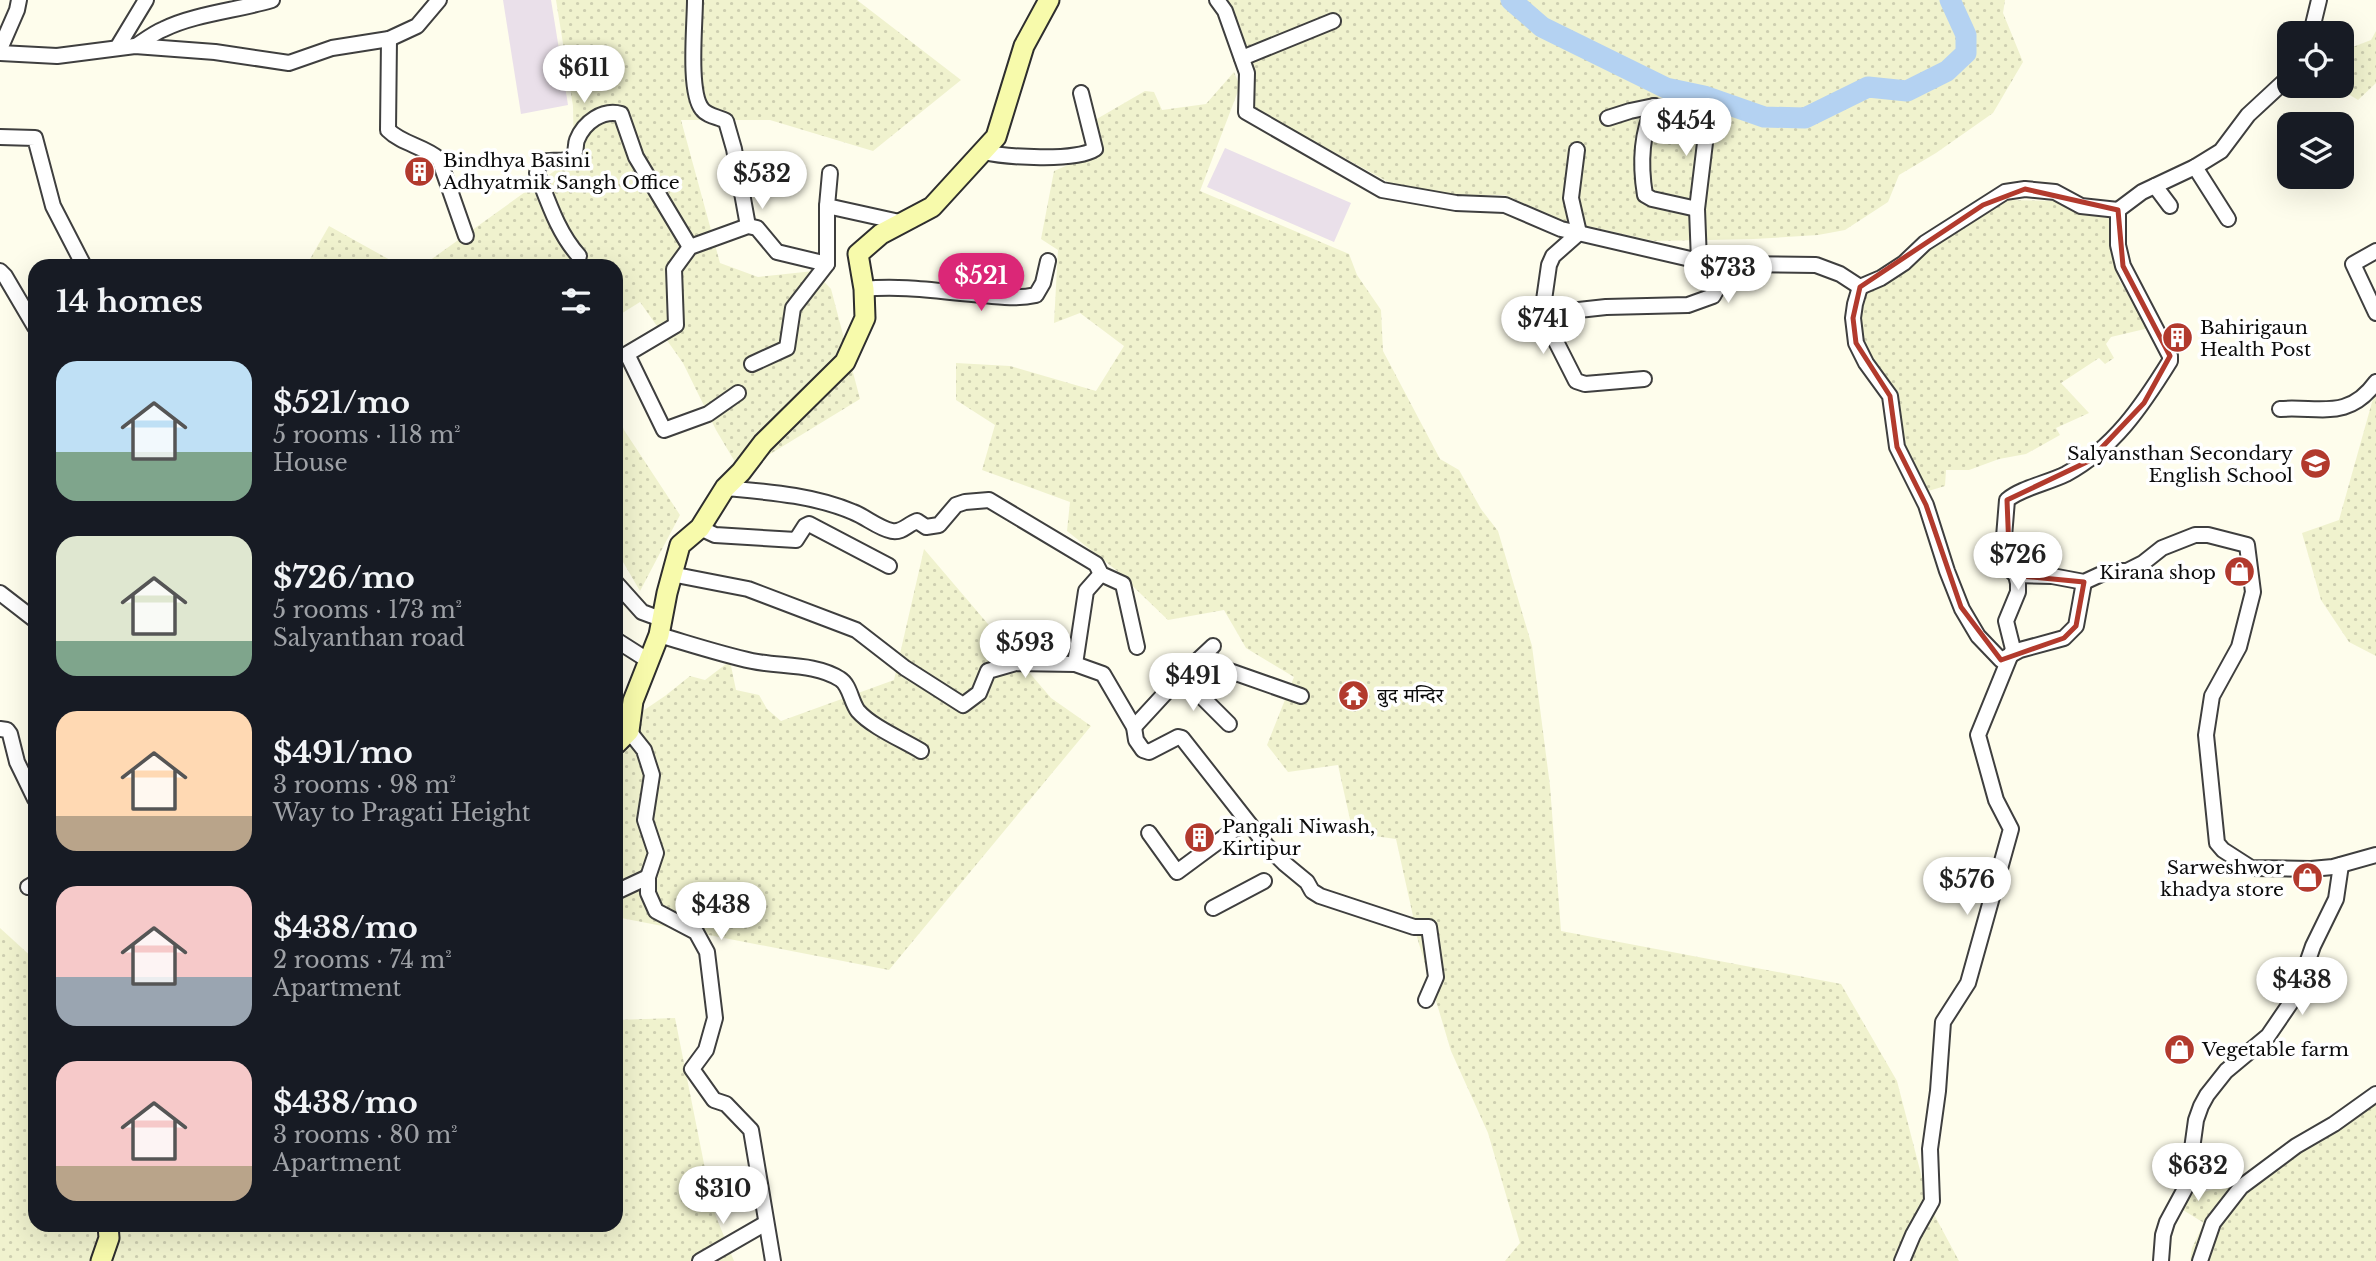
<!DOCTYPE html>
<html lang="en">
<head>
<meta charset="utf-8">
<style>
  body { margin:0; font-family:"Libre Baskerville","Noto Sans Devanagari",serif; background:#242831; color:#f1f3f6; height:100vh; display:flex; flex-direction:column; font-size:26px; white-space:nowrap }
  * { box-sizing:border-box; margin:0 }
  p { font-size:23px; color:#9ea1a6 }
  .icon { flex:none; width:38px; height:38px; fill:none; stroke:currentColor; stroke-width:2; stroke-linecap:round; stroke-linejoin:round }
  .map { position:relative; flex:1; overflow:hidden }
  .drawer { position:absolute; left:28px; top:259px; width:595px; height:973px; display:flex; flex-direction:column; background:#171b24; border-radius:21px; box-shadow:0 7px 28px #0002 }
  .drawer>* { flex:none }
  .tools { position:absolute; left:2277px; top:21px; display:grid; gap:14px }
  .tools a { display:grid; place-items:center; width:77px; height:77px; border-radius:14px; background:#171b24; box-shadow:0 7px 28px #0002; font-size:35px }
  .price { position:absolute; translate:-50% -60px; padding:0 16px; border-radius:24px; background:#fff; color:#222; font-size:23px; line-height:46px; filter:drop-shadow(0 2px 4px #0008) }
  .price::after { content:''; position:absolute; left:50%; top:42px; width:21px; height:16px; margin-left:-10px; background:inherit; clip-path:polygon(0 0,100% 0,50% 100%) }
  .price.current { background:#db2777; color:#fff }
  ul { padding:0; list-style:none }
  li { display:flex; align-items:center; gap:21px; height:175px; padding:0 28px }
  li span { display:grid; place-items:center; flex:none; width:196px; height:140px; border-radius:21px; color:#555 }
  li>.icon { margin-inline-start:auto }
  span .icon { width:84px; height:84px; fill:#fffc; stroke-width:1 }
  li b { font-size:30px }
  h2 { display:flex; justify-content:space-between; align-items:center; height:84px; padding:0 28px; font-size:30px }
  .map>svg:first-child { display:block }
</style>
</head>
<body>
<div class="map">
<svg width="2376" height="1261" viewBox="0 0 2376 1261">
  <defs>
    <pattern id="farmland-dots" width="8" height="8" patternUnits="userSpaceOnUse" patternTransform="scale(1.75)"><rect width="8" height="8" fill="#f0f2ce"/><path d="M2 2h.1M6 6h.1" fill="none" stroke="#cdceb0" stroke-width="1.8" stroke-linecap="round"/></pattern>
  </defs>
  <rect width="100%" height="100%" fill="#fefdec"/>
  <!-- industrial -->
  <g fill="#eae0ea">
    <path d="M503 0H551L568 105 521 114Z"/>
    <path d="M1225 148 1351 203 1334 242 1207 187Z"/>
  </g>
  <!-- farmland -->
  <g fill="url(#farmland-dots)">
    <path d="M556 0H857L961 80 873 151 770 120H681L720 263 758 277 814 271 831 289 860 399 741 472 716 430 683 363 640 302 616 317V266H422L574 157 573 106Z"/>
    <path d="M1223 0H2005L2003 13 2023 62 1993 113 1936 153 1899 175 1888 202 1845 230 1818 235 1754 239 1654 241 1561 220 1505 195H1452L1392 184 1253 108Z"/>
    <path d="M2376 31V83L2358 100 2335 86H2342V54L2345 50 2371 40Z"/>
    <path d="M1234 72 1240 86 1200 191 1349 254 1357 275 1381 310 1383 351 1440 459 1459 470 1481 509 1498 531 1532 646 1550 786 1561 931 1841 984 1897 1081 1929 1205 1959 1261H1505L1520 1243 1488 1133 1451 1051 1411 917 1413 916 1396 839 1353 833 1338 765 1288 772 1267 745 1294 677 1246 648 1224 610 1168 620 1116 570 1067 531 1070 502 982 470 995 425 956 400V363L1010 366 1096 391 1124 346 1080 313 1054 323 1058 250 1041 239 1054 171 1101 151 1095 120 1145 91 1154 92 1162 110 1206 104Z"/>
    <path d="M2004 200 2054 201 2086 214 2112 216 2113 249 2119 280 2149 328 2111 337 2106 344 2114 358 2105 364 2099 358 2061 383 2089 413 2056 428 2060 435 2026 454 1999 459 1969 470H1946L1945 486 1925 492 1902 445 1873 363 1861 342 1858 315 1866 292 1929 247Z"/>
    <path d="M329 226 401 266H306Z"/>
    <path d="M2376 388V656L2349 642 2321 600 2302 533 2339 520Z"/>
    <path d="M616 408 624 430 680 515 640 591 616 550Z"/>
    <path d="M924 549 1051 698 1091 726 889 970 616 917V729L665 696 690 676 705 680 730 661 736 690 759 695 767 709 781 721 894 680Z"/>
    <path d="M0 928 35 960V1225H616V1020L675 1018 713 1209 734 1261H0Z"/>
    <path d="M2376 1093V1261H2190L2192 1248 2204 1223 2183 1210 2194 1188 2201 1193 2220 1187 2248 1174Z"/>
  </g>
  <g fill="none" stroke-linecap="round" stroke-linejoin="round">
    <!-- river -->
    <path stroke="#b4d2f2" stroke-width="21" d="M1511 0 1542 27 1666 88 1704 96 1764 117 1805 118 1868 87 1907 91 1947 71 1966 53V35L1950 0"/>
    <defs>
      <g id="street">
        <path d="M695 0C695 24 688 92 702 109 707 116 719 117 726 121L734 149 748 226"/>
        <path d="M1217 0 1225 11 1247 73 1246 112 1382 190 1456 203 1505 205 1561 229 1699 261 1723 264 1816 265 1840 274 1860 287 1881 278 1904 263 1925 243 2005 192 2025 189 2055 192 2081 206 2118 210"/>
        <path d="M2311 33 2319 0"/>
        <path d="M389 39 388 130C402 144 424 146 439 159L466 236"/>
        <path d="M136 46C145 40 154 33 164 29 194 14 239 10 272 0"/>
        <path d="M117 48 146 0"/>
        <path d="M0 49 17 10 19 0"/>
        <path d="M0 53 57 56 135 46 215 52 289 63 332 48 389 39 417 26 439 0"/>
        <path d="M1242 58 1333 21"/>
        <path d="M2289 77 2248 115 2221 151 2195 167 2142 192 2118 210V245L2123 266 2170 356V361C2142 406 2114 448 2066 474 2048 483 2021 488 2007 500L2004 537 2007 560 2009 569 2016 575 2052 576 2084 582 2108 571H2127L2143 563 2162 548 2195 535H2208L2247 545 2253 592 2239 647 2212 696 2206 735 2217 843 2223 850 2251 868 2311 869 2333 867 2376 855"/>
        <path d="M1654 106C1641 134 1640 165 1645 195L1652 199 1697 209"/>
        <path d="M1608 118 1630 111 1654 106 1708 118 1697 209 1699 261"/>
        <path d="M0 137 35 138 53 206 84 266"/>
        <path d="M1577 150 1571 198 1579 233 1553 256 1549 265 1542 314 1606 307 1688 305 1713 296 1718 287 1723 264"/>
        <path d="M983 152C1006 157 1075 162 1095 149L1081 93"/>
        <path d="M2195 167 2228 219"/>
        <path d="M830 173 827 206 904 223"/>
        <path d="M2155 186 2170 206"/>
        <path d="M2376 251 2353 264 2376 313"/>
        <path d="M579 256C558 233 548 201 537 173 540 151 562 168 573 156 577 151 575 145 577 140 584 122 603 109 621 114L636 157 690 247"/>
        <path d="M0 271 5 276 35 327"/>
        <path d="M1860 287 1855 304 1853 318 1856 343 1866 363 1890 396 1897 447 1926 505 1947 571 1962 609 1978 636 2001 660 2020 650 2064 638 2076 626 2084 582"/>
        <path d="M864 289C903 285 943 292 983 295 1001 297 1018 299 1036 295L1043 283 1048 261"/>
        <path d="M1542 314 1576 381 1585 384 1644 379"/>
        <path d="M752 364 787 348 793 308 827 264V206"/>
        <path d="M738 393 708 414 664 430 627 354 676 325 674 269 690 247 748 226 757 228 777 252 827 264"/>
        <path d="M2280 409C2319 406 2348 421 2376 382"/>
        <path d="M725 488C768 492 813 495 853 512 866 517 878 528 892 531 902 533 908 524 917 521L926 527 939 525 956 505 965 502 989 500 1096 564 1101 574 1123 584 1137 647"/>
        <path d="M700 528 715 535 796 540 805 526 809 524 889 566"/>
        <path d="M671 574 748 589 856 630 905 668 963 705 979 693 988 671 1016 663 1075 664 1103 674 1134 727 1136 740 1143 750 1149 752 1178 737 1182 738 1266 845 1284 863 1307 882 1312 891 1320 896 1414 927H1429L1436 977 1426 1000"/>
        <path d="M616 583 642 612 661 619"/>
        <path d="M0 593 35 620"/>
        <path d="M659 635C690 644 720 654 752 661 780 667 815 663 840 679 850 685 851 702 858 711 872 727 903 740 921 751"/>
        <path d="M616 640 649 661"/>
        <path d="M1205 655 1227 670 1301 696"/>
        <path d="M1075 664 1086 591 1101 574"/>
        <path d="M1181 676 1229 724"/>
        <path d="M1134 727 1181 676 1213 646"/>
        <path d="M0 729 7 730 10 734 17 762 35 799"/>
        <path d="M629 731 644 750 652 775 645 820 656 853 648 877V893L656 911 696 932 707 952 715 1018 706 1050 692 1069 714 1100 726 1104 751 1130 773 1261"/>
        <path d="M1149 833 1177 872 1246 821"/>
        <path d="M28 887 35 883"/>
        <path d="M616 892 648 877"/>
        <path d="M1213 908 1264 881"/>
        <path d="M700 1261 766 1223"/>
        <path d="M1902 1261 1913 1235 1932 1201 1930 1149 1938 1091 1943 1022 1968 983 2011 829 1996 800 1978 735 2013 649 2006 621 2018 592V583L2016 575"/>
        <path d="M2161 1261 2163 1235 2167 1222 2187 1185 2196 1120 2201 1106 2207 1095 2226 1071 2268 1036 2296 995 2313 946 2336 899 2341 865"/>
        <path d="M2200 1261 2213 1223 2241 1187 2296 1146 2334 1124 2376 1094"/>
      </g>
      <g id="secondary">
        <path d="M616 744 629 731 633 701 659 635 667 593 680 545 700 528 725 488 741 472 763 443 845 362 865 318 864 289 858 254 881 234 932 207 996 137 1024 46 1049 0"/>
        <path d="M101 1261 109 1238 108 1225"/>
      </g>
    </defs>
    <!-- street casing -->
    <use href="#street" stroke="#3f3f3f" stroke-width="18"/>
    <!-- secondary casing -->
    <use href="#secondary" stroke="#2e2e2e" stroke-width="23"/>
    <!-- street -->
    <use href="#street" stroke="#fff" stroke-width="14"/>
    <!-- secondary -->
    <use href="#secondary" stroke="#f7faab" stroke-width="19"/>
  </g>
  <!-- marked area -->
  <path fill="none" stroke="#b23a2d" stroke-width="5" stroke-linejoin="round" d="M2025 189 2118 210 2123 266 2170 356 2144 403 2089 461 2007 500 2010 575 2084 582 2076 626 2064 638 2001 660 1961 607 1926 505 1897 447 1890 396 1856 343 1853 318 1860 287 1983 205Z"/>
  <!-- icons -->
  <defs>
    <symbol id="building-disc" viewBox="-11 -11 22 22"><circle r="9.5" fill="#b23a2d" stroke="#fff"/><path d="M-4-6H4V6H1V3H-1V6H-4ZM-2.5-4.3h1.7v1.8h-1.7ZM.8-4.3h1.7v1.8H.8ZM-2.5-1h1.7V.8h-1.7ZM.8-1h1.7V.8H.8Z" fill="#fff"/></symbol>
    <symbol id="school-disc" viewBox="-11 -11 22 22"><circle r="9.5" fill="#b23a2d" stroke="#fff"/><path d="M0-5L7-2L0 1L-7-2ZM-4 1L0 2.5L4 1V4Q0 6-4 4Z" fill="#fff"/></symbol>
    <symbol id="shop-disc" viewBox="-11 -11 22 22"><circle r="9.5" fill="#b23a2d" stroke="#fff"/><path d="M-5-2.5h2.3a2.7 3.5 0 0 1 5.4 0H5L5.5 6h-11ZM-1.5-2.5h3a1.5 2.3 0 0 0-3 0Z" fill="#fff"/></symbol>
    <symbol id="temple-disc" viewBox="-11 -11 22 22"><circle r="9.5" fill="#b23a2d" stroke="#fff"/><path d="M0-6L5-2H3V0L6.5 2.5H4V6H1.5V3h-3V6H-4V2.5H-6.5L-3 0V-2H-5Z" fill="#fff"/></symbol>
  </defs>
  <g fill-rule="evenodd">
    <use href="#building-disc" x="402" y="154" width="35" height="35"/>
    <use href="#building-disc" x="2160" y="320" width="35" height="35"/>
    <use href="#school-disc" x="2298" y="446" width="35" height="35"/>
    <use href="#shop-disc" x="2222" y="554" width="35" height="35"/>
    <use href="#temple-disc" x="1336" y="678" width="35" height="35"/>
    <use href="#building-disc" x="1182" y="820" width="35" height="35"/>
    <use href="#shop-disc" x="2290" y="860" width="35" height="35"/>
    <use href="#shop-disc" x="2162" y="1032" width="35" height="35"/>
  </g>
  <g text-anchor="middle" stroke-width="7" stroke-linejoin="round" paint-order="stroke">
    <!-- poi labels -->
    <g font-size="19" fill="#0c0c0c" stroke="#fff" text-anchor="start">
      <text x="443" y="167">Bindhya Basini<tspan x="443" dy="22">Adhyatmik Sangh Office</tspan></text>
      <text x="2200" y="334">Bahirigaun<tspan x="2200" dy="22">Health Post</tspan></text>
      <text x="2293" y="460" text-anchor="end">Salyansthan Secondary<tspan x="2293" dy="22">English School</tspan></text>
      <text x="2216" y="579" text-anchor="end">Kirana shop</text>
      <text x="1377" y="702">बुद मन्दिर</text>
      <text x="1222" y="833">Pangali Niwash,<tspan x="1222" dy="22">Kirtipur</tspan></text>
      <text x="2284" y="874" text-anchor="end">Sarweshwor<tspan x="2284" dy="22">khadya store</tspan></text>
      <text x="2202" y="1056">Vegetable farm</text>
    </g>
  </g>
</svg>
<div class="tools">
<a><svg class="icon" aria-label="locate" viewBox="0 0 24 24"><circle cx="12" cy="12" r="6"/><path d="M12 2v4M12 18v4M2 12h4M18 12h4"/></svg></a>
<a><svg class="icon" aria-label="layers" viewBox="0 0 24 24"><path d="M12 4l9 5-9 5-9-5zM3 14l9 5 9-5"/></svg></a>
</div>
<b class="price" style="left:584px;top:105px">$611</b>
<b class="price" style="left:1686px;top:158px">$454</b>
<b class="price" style="left:762px;top:211px">$532</b>
<b class="price" style="left:1728px;top:305px">$733</b>
<b class="price current" style="left:981px;top:313px">$521</b>
<b class="price" style="left:1543px;top:356px">$741</b>
<b class="price" style="left:2018px;top:592px">$726</b>
<b class="price" style="left:1025px;top:680px">$593</b>
<b class="price" style="left:1193px;top:713px">$491</b>
<b class="price" style="left:1967px;top:917px">$576</b>
<b class="price" style="left:721px;top:942px">$438</b>
<b class="price" style="left:2302px;top:1017px">$438</b>
<b class="price" style="left:2198px;top:1203px">$632</b>
<b class="price" style="left:723px;top:1226px">$310</b>
<section class="drawer">
<h2>14 homes<svg class="icon" aria-label="filters" viewBox="0 0 24 24"><path d="M4 7h16M4 17h16"/><circle cx="9" cy="7" r="2"/><circle cx="15" cy="17" r="2"/></svg></h2>
<ul>
<li><span style="background:linear-gradient(#bfe0f5 65%,#7fa58c 0)"><svg class="icon" aria-label="home" viewBox="0 0 24 24"><path d="M3 11l9-7 9 7M6 9v11h12V9"/></svg></span><div><b>$521/mo</b><p>5 rooms · 118 m²</p><p>House</p></div></li>
<li><span style="background:linear-gradient(#dfe7d0 75%,#7fa58c 0)"><svg class="icon" aria-label="home" viewBox="0 0 24 24"><path d="M3 11l9-7 9 7M6 9v11h12V9"/></svg></span><div><b>$726/mo</b><p>5 rooms · 173 m²</p><p>Salyanthan road</p></div></li>
<li><span style="background:linear-gradient(#ffd9b3 75%,#b9a48a 0)"><svg class="icon" aria-label="home" viewBox="0 0 24 24"><path d="M3 11l9-7 9 7M6 9v11h12V9"/></svg></span><div><b>$491/mo</b><p>3 rooms · 98 m²</p><p>Way to Pragati Height</p></div></li>
<li><span style="background:linear-gradient(#f6c9c9 65%,#9aa5b1 0)"><svg class="icon" aria-label="home" viewBox="0 0 24 24"><path d="M3 11l9-7 9 7M6 9v11h12V9"/></svg></span><div><b>$438/mo</b><p>2 rooms · 74 m²</p><p>Apartment</p></div></li>
<li><span style="background:linear-gradient(#f6c9c9 75%,#b9a48a 0)"><svg class="icon" aria-label="home" viewBox="0 0 24 24"><path d="M3 11l9-7 9 7M6 9v11h12V9"/></svg></span><div><b>$438/mo</b><p>3 rooms · 80 m²</p><p>Apartment</p></div></li>
</ul>
</section>
</div>
</body>
</html>
